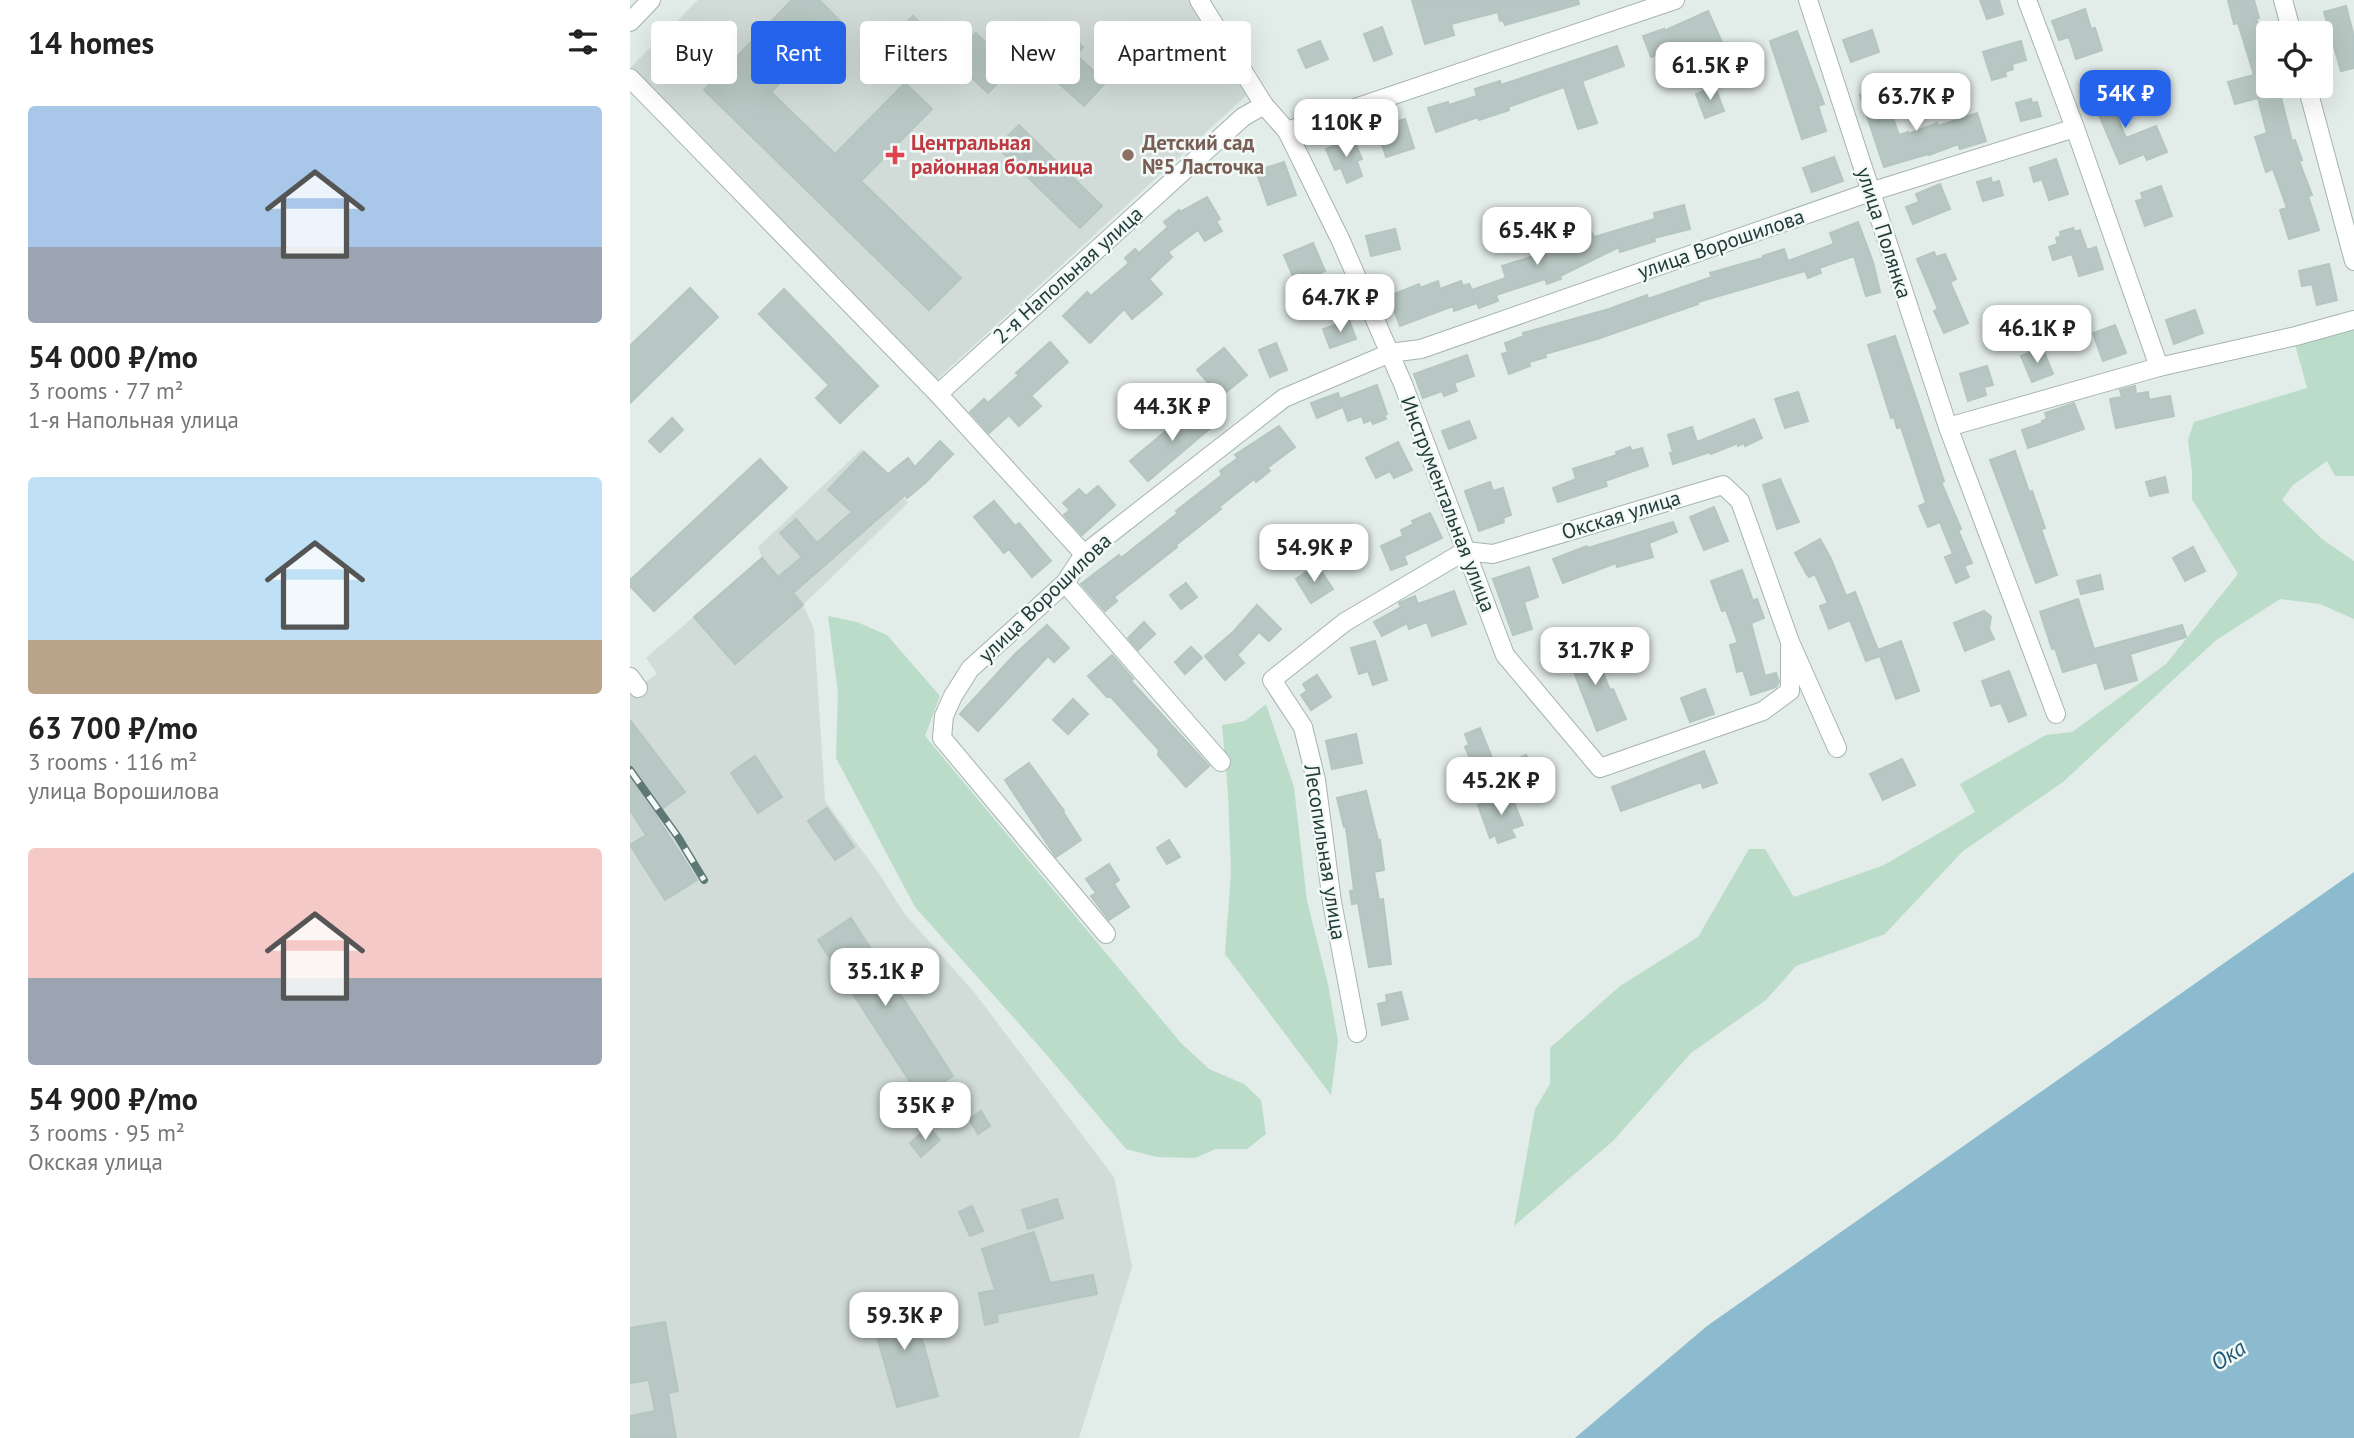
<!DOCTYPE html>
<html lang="en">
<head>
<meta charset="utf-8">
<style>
  body { margin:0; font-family:"PT Sans",sans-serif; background:#f6f6f6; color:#222; height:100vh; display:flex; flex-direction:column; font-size:26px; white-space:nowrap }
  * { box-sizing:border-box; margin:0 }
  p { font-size:23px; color:#767676 }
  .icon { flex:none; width:38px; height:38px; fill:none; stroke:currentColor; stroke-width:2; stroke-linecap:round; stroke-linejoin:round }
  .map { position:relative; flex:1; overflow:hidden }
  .panel { display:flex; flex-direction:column; background:#fff; width:630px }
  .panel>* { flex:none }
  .hud { position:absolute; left:21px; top:21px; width:665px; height:63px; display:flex; gap:14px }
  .controls { position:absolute; left:1626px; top:21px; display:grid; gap:14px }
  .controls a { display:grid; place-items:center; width:77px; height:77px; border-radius:7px; background:#fff; box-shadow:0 7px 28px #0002; font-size:35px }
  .price { position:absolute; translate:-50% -60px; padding:0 16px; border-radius:14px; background:#fff; color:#222; font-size:23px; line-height:46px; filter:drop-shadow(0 2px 4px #0008) }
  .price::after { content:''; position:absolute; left:50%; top:42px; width:21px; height:16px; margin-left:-10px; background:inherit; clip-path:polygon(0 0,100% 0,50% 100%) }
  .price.on { background:#2563eb; color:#fff }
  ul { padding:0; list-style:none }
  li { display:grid; align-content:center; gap:14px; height:371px; padding:0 28px }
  li span { display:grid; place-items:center; height:217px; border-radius:7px; color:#555 }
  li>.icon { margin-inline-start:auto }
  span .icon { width:126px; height:126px; fill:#fffc; stroke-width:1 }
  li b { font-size:30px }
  h2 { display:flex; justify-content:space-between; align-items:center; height:84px; padding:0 28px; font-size:30px }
  .pill { padding:0 24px; border-radius:7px; background:#fff; box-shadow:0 7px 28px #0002; font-size:24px; line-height:63px }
  .pill.on { background:#2563eb; color:#fff }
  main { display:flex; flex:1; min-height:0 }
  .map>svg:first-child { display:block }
</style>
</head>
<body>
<main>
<section class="panel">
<h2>14 homes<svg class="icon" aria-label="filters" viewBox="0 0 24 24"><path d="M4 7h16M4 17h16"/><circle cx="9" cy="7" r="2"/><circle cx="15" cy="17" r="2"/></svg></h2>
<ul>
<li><span style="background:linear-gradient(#a9c7e8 65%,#9aa5b1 0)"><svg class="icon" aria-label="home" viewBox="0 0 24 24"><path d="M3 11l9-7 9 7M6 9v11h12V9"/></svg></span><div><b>54 000 ₽/mo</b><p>3 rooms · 77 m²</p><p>1-я Напольная улица</p></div></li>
<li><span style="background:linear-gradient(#bfe0f5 75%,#b9a48a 0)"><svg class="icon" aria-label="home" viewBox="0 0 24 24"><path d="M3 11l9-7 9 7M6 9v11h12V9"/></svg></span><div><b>63 700 ₽/mo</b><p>3 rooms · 116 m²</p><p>улица Ворошилова</p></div></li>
<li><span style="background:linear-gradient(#f6c9c9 60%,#9aa5b1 0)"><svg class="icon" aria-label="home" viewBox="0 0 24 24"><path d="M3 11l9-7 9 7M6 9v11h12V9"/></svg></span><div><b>54 900 ₽/mo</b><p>3 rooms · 95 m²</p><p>Окская улица</p></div></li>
</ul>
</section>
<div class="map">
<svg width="1724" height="1438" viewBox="0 0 1724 1438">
  <rect width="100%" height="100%" fill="#e2ece9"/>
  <!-- built -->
  <g fill="#d1dcd8">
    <path d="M68 0H560L620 92 304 382 1 67Z"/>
    <path d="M232 449 246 463 278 503 173 605 184 629 195 801 248 872 274 913 344 992 484 1177 502 1267 449 1438H0V692L27 674 16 658 132 558 128 547Z"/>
  </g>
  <!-- green -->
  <g fill="#bcdcca">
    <path d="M1724 329V476H1705L1697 461 1663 485 1652 500 1692 539 1724 561V619L1690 604 1650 599 1585 641 1433 782 1333 851 1255 934 1166 966 1136 1000 1061 1053 983 1141 884 1226 905 1109 920 1084V1048L990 986 1068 937 1119 849H1135L1164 897 1254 865 1345 812 1330 784 1416 735 1442 732 1536 664 1608 574 1562 499V472L1558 440 1564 422 1677 388 1665 344Z"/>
    <path d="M198 616 227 622 257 635 310 696 295 736 551 1043 579 1069 614 1084 631 1100 636 1134 617 1149H586L565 1158 527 1157 496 1149 416 1054 285 907 206 758 208 693Z"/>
    <path d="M636 704 664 787 677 901 698 984 708 1041 701 1095 595 954 601 873 598 794 592 725 615 721Z"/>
  </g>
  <!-- water -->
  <path fill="#8cbbcf" d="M1724 872V1438H945L1077 1326Z"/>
  <!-- building -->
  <g fill="#b8c7c3" stroke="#b5c5c1" stroke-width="2">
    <path d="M162 0H189L210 21 141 92 205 154 275 83 302 109 231 181 331 278 299 310 74 90Z"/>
    <path d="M782 0H948L949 4 875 25 873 20 870 21 868 12 821 24 824 35 795 44Z"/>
    <path d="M1350 0H1369L1373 14 1357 19Z"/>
    <path d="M1598 0H1624L1629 18H1626L1638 56V86H1648L1662 141 1665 140 1672 160 1669 161 1682 195 1678 196 1689 230 1659 239 1650 210 1657 208 1643 169 1636 172 1625 137 1637 133 1628 98 1605 104 1598 82 1624 75 1608 23 1604 24Z"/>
    <path d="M1716 6 1724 37V68L1711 71 1694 12Z"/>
    <path d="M1455 9 1461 29 1465 28 1472 50 1446 59 1439 37 1429 40 1422 21Z"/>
    <path d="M1078 11 1095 49 1073 59 1065 41 1021 57 1013 36 1034 29V31Z"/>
    <path d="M283 16 299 32 287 46 270 30Z"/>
    <path d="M432 27 453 47 446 55 476 82 454 106 402 59Z"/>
    <path d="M752 27 762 54 744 61 734 34Z"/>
    <path d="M1242 30 1249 52 1221 62 1213 40Z"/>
    <path d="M1167 31 1194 104 1188 106 1196 131 1172 139 1140 41Z"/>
    <path d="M346 33 382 68 358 93 321 58Z"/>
    <path d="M690 41 698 59 676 68 668 50Z"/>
    <path d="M1391 41 1396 60 1382 64 1383 69 1375 72 1376 76 1362 80 1353 52Z"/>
    <path d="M987 46 994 66 952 81 967 123 948 129 934 87 878 107 879 110 849 120 848 117 806 132 798 108 818 102 819 105 847 96 845 89 870 81 871 85Z"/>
    <path d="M1485 84 1493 103 1483 107 1496 138 1526 126 1537 152 1517 160 1514 154 1490 164 1460 94Z"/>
    <path d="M1085 87 1094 111 1075 118 1066 94Z"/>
    <path d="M1252 87 1269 135 1278 132V134L1307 123 1308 126 1347 113 1356 141 1330 149 1328 144 1299 155 1298 154 1254 167 1230 95Z"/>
    <path d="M1401 99 1402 103 1407 102 1411 116 1391 121 1386 103Z"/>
    <path d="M775 119 784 148 756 157 747 128Z"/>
    <path d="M389 125 472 206 450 228 367 147Z"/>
    <path d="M723 138 732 159 727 161 732 176 717 183 711 168 705 170 696 149Z"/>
    <path d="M1204 157 1213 181 1182 192 1173 168Z"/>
    <path d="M1426 159 1438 194 1419 200 1412 179 1404 182 1400 168Z"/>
    <path d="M654 162 666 195 638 205 626 171Z"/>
    <path d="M1361 178 1362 183 1369 181 1373 195 1353 201 1347 182Z"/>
    <path d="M1310 184 1320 209 1283 224 1276 207 1289 202 1286 194Z"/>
    <path d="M1531 186 1542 216 1515 226 1506 201 1513 199 1511 193Z"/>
    <path d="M577 197 590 219 586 221 592 231 575 241 568 230 538 252 542 257 519 279 532 294 502 319 494 309 460 343 433 316 457 292 461 296 499 263 495 258 505 249 509 253 538 227 534 222 549 210 550 212Z"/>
    <path d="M1054 205 1060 229 1024 238 1025 241 990 252 989 247 930 276 931 279 917 284 915 279 866 295 868 301 849 308 847 303 824 311 823 306 770 326 759 296 789 284 790 288 808 281 810 289 831 281 833 286 839 284 842 290 876 278 872 266 939 245 931 229 949 221 953 230 959 227 964 237 1025 219 1024 213Z"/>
    <path d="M1228 222 1243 262 1250 292 1236 296 1224 256 1189 268 1191 273 1178 278 1175 271 1068 302V304L967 339 915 354 916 357 899 362 900 366 879 374 872 354 878 352 875 343 894 336 893 333 979 309 1017 295 1018 299 1082 277 1080 273 1133 258V256L1154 249 1158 261 1204 244 1200 233Z"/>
    <path d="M1443 228 1445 232 1450 230 1457 250 1466 247 1473 269 1449 276 1442 254 1423 260 1419 247 1428 244 1426 238 1431 236 1430 232Z"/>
    <path d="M765 229 770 249 741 256 736 236Z"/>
    <path d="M683 243 695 271 674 280 672 276 664 279 654 255Z"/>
    <path d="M1304 252 1306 257 1315 254 1326 279 1320 282 1338 323 1314 333 1304 311 1308 309 1287 259Z"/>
    <path d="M1699 264 1707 300 1687 305 1682 284 1672 286 1669 271Z"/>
    <path d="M60 288 88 317 0 403V346Z"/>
    <path d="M154 289 248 386 210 423 186 398 199 385 129 314Z"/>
    <path d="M1565 310 1573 333 1544 344 1536 320Z"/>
    <path d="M719 320 726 339 700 348 693 329Z"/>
    <path d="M1485 325 1496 353 1473 361 1463 333Z"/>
    <path d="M1265 336 1314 481 1311 482 1331 529 1328 530 1342 563 1334 566 1339 577 1326 583 1315 557 1323 554 1310 522 1298 527 1289 506 1296 503 1271 427 1267 428 1264 417 1261 418 1238 345Z"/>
    <path d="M420 342 438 362 401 396 411 406 389 426 379 415 359 433 340 412 354 399 358 403 389 375 386 373Z"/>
    <path d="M646 343 657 370 640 377 629 350Z"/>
    <path d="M1412 347 1423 374 1402 382 1391 356Z"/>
    <path d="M594 348 617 375 590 397 567 370Z"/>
    <path d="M837 355 844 376 824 383 827 391 814 396 812 391 793 398 784 374Z"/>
    <path d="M1357 366 1363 385 1354 387 1356 395 1338 401 1330 374Z"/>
    <path d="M747 385 757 414 754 415 756 419 743 424 741 420 734 423 732 416 718 421 713 407 687 418 681 403 708 393 710 399Z"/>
    <path d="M1505 386 1506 394 1518 392 1519 400 1540 396 1544 416 1486 428 1480 399 1492 397 1490 390Z"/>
    <path d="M1168 392 1178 421 1155 428 1145 399Z"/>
    <path d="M1444 403 1454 429 1398 448 1392 430 1413 423 1412 421 1417 419 1415 413Z"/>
    <path d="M567 405 584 425 518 481 500 461Z"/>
    <path d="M42 418 53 430 30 452 19 441Z"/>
    <path d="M1124 419 1132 438 1115 446 1114 443 1108 446V443L1081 454 1080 452 1043 464 1040 453 1043 452 1038 435 1062 427 1067 442Z"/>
    <path d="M839 421 846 438 819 449 812 431Z"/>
    <path d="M649 426 665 447 637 468 640 471 626 482 624 479 589 507 591 509 546 545 547 547 484 597 487 601 475 611 451 584 489 555 491 558 548 513 546 511 592 475 590 471 608 458 605 455Z"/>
    <path d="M310 441 323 454 295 483 277 498 275 495 163 593 173 605 105 664 64 617 132 558 148 577 172 557 150 533 166 519 187 543 222 512 198 490 234 452 258 474 278 458 285 467Z"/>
    <path d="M768 442 782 470 764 478 760 471 746 478 736 458Z"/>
    <path d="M1000 447 1002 451 1012 448 1018 466 975 481 977 486 928 502 923 488 946 479 943 469 987 455 986 452Z"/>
    <path d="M1385 451 1399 492 1402 491 1415 528 1411 529 1427 575 1406 583 1360 460Z"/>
    <path d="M130 459 157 488 24 611 0 586V580Z"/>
    <path d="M1535 477 1538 492 1520 496 1516 482Z"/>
    <path d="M1150 479 1169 522 1147 529 1133 485Z"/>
    <path d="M860 482 863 491 873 488 881 515 873 518 874 522 849 531 835 491Z"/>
    <path d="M468 486 485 505 452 535 434 515 440 510 433 503 449 489 456 496Z"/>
    <path d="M364 501 385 526 389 523 421 561 402 577 379 549 374 553 344 517Z"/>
    <path d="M1084 507 1098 541 1074 550 1060 517Z"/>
    <path d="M800 513 812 538 774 556 777 564 761 570 751 546 773 536 771 530 784 524 782 521Z"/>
    <path d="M1043 522 1047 532 1019 543 1023 557 987 567 986 563 933 583 923 559 957 546 958 548Z"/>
    <path d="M1190 539 1201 559 1216 596 1225 592 1248 650 1271 641 1289 691 1266 699 1250 656 1236 661 1220 620 1199 629 1190 606 1198 603 1185 574 1179 577 1176 573 1165 553Z"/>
    <path d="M1563 547 1575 571 1555 581 1543 558Z"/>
    <path d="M687 565 703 589 681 603 666 579Z"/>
    <path d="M899 567 908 597 894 602 902 629 883 635 863 579Z"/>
    <path d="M1112 570 1123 601 1127 599 1134 618 1121 623 1135 676 1146 673 1149 682 1146 687 1121 695 1113 670 1107 672 1100 645 1108 643 1096 610 1092 611 1081 581Z"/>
    <path d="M1470 575 1473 589 1451 594 1447 581Z"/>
    <path d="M556 583 567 597 551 609 540 595Z"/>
    <path d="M824 591 836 624 802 636 797 622 779 629 777 623 752 636 744 622 771 607 769 603 785 596 788 604Z"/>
    <path d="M1448 599 1464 649 1552 625 1556 637 1500 654 1507 680 1475 689 1467 662 1433 672 1425 648 1422 649 1410 612Z"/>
    <path d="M627 605 651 629 639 641 629 632 607 655 614 663 595 680 575 656 603 632Z"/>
    <path d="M1354 611 1361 617 1359 629 1364 639 1335 651 1324 623Z"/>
    <path d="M514 622 525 634 508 650 498 638Z"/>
    <path d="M417 625 439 648 424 662 418 656 348 731 330 714 386 653Z"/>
    <path d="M959 640 980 690 983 689 996 719 967 731 935 649Z"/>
    <path d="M745 641 757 680 743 685 738 671 729 674 721 648Z"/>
    <path d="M561 647 572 658 555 674 545 662Z"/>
    <path d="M482 655 503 679 501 681 579 766 556 787 528 755 529 750 481 697H477L458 676Z"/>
    <path d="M1379 671 1396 715 1379 722 1371 703 1361 706 1352 681Z"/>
    <path d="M687 675 701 697 681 710 671 695 677 691 673 684Z"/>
    <path d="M1075 689 1084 714 1060 722 1051 698Z"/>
    <path d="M443 699 458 714 438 734 423 720Z"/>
    <path d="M0 720 55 792 25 814 67 880 35 900 0 845 16 835 0 810Z"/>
    <path d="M850 728 862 758 843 765 835 747 839 745 835 734Z"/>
    <path d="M726 734 732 763 702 769 696 741Z"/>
    <path d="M1074 751 1087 783 1073 788 1071 782 991 811 982 787Z"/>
    <path d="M896 755 905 775 891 781 882 761Z"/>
    <path d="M125 756 152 797 128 813 101 773Z"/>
    <path d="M1272 759 1285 785 1253 800 1240 774Z"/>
    <path d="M399 763 434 811 433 812 451 840 426 857 375 780Z"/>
    <path d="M736 791 748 840H750L754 870 744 872 749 900 753 899 761 964 739 967 728 903 722 904 720 891 724 890 716 827H714L707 798Z"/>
    <path d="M880 793 893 825 881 829 885 837 868 843 865 835 860 838 848 805Z"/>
    <path d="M197 808 224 847 205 860 178 821Z"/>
    <path d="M539 840 550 857 537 864 527 848Z"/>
    <path d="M479 864 489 880 484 884 499 907 479 920 461 896 466 893 456 879Z"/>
    <path d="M221 918 323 1076 290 1097 188 940Z"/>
    <path d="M771 992 778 1019 752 1025 748 1004 757 1002 756 995Z"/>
    <path d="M351 1111 360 1126 348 1134 339 1119Z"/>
    <path d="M298 1127 310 1140 291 1157 280 1143Z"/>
    <path d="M427 1199 433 1218 398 1229 392 1210Z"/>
    <path d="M342 1206 353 1231 340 1236 329 1212Z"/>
    <path d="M404 1232 420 1283 463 1275 467 1294 367 1314 368 1322 355 1325 349 1293 365 1290 352 1249Z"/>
    <path d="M280 1296 308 1396 267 1407 239 1308Z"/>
    <path d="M35 1322 48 1391 38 1393 46 1438H0V1416L25 1411 19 1380 0 1383V1328Z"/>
  </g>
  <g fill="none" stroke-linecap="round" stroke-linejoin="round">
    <defs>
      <g id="minor">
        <path d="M569 0 634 105 657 131 711 241 773 384 875 655 970 768 1133 711 1160 691V648"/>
        <path d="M1178 0 1318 427 1426 714"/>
        <path d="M1397 0 1445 128 1529 367"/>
        <path d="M1653 0 1662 33"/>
        <path d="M0 22 21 0"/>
        <path d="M0 78 308 394 454 554"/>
        <path d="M1677 86 1724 261"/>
        <path d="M657 131 1045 0"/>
        <path d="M308 394 613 117 634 105"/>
        <path d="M1318 427 1529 367 1666 336 1724 320"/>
        <path d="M435 583 591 762"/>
        <path d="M0 677 8 688"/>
        <path d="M476 934 312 738 314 716 323 696 340 669 435 583 454 554 654 398 760 353 791 349 1240 192 1445 128"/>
        <path d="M727 1033 702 902 686 780 673 727 642 680 715 622 835 551 863 554 1093 485 1110 501 1160 642 1207 748"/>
      </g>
    </defs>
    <!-- minor casing -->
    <use href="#minor" stroke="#a5b4b1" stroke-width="20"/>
    <!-- minor -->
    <use href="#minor" stroke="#fff" stroke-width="18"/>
    <defs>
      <path id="rail" d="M0 770 48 837 74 880"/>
    </defs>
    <!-- rail casing -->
    <use href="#rail" stroke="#5d7875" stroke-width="8"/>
    <!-- rail -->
    <use href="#rail" stroke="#f3f9f7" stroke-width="5" stroke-dasharray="16" stroke-linecap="butt"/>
  </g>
  <!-- markers -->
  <path fill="#e0444e" stroke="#f3f9f7" stroke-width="2.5" d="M261.5 144.5h7v7h7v7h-7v7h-7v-7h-7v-7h7z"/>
  <circle fill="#8d6e63" stroke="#f3f9f7" stroke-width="2.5" cx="498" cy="155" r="7"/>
  <g text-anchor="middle" stroke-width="5" stroke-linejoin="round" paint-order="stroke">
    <!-- health labels -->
    <g font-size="21" font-weight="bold" fill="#be3a42" stroke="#f3f9f7" text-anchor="start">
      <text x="281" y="150">Центральная<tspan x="281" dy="24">районная больница</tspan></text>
    </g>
    <!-- education labels -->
    <g font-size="21" font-weight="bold" fill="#785e54" stroke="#f3f9f7" text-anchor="start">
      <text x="512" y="150">Детский сад<tspan x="512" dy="24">№5 Ласточка</tspan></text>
    </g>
    <!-- street labels -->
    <g font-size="21" fill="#233d3a" stroke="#f3f9f7">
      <text transform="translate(1254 233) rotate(72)" y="7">улица Полянка</text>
      <text transform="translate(1091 244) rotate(-19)" y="7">улица Ворошилова</text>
      <text transform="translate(438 275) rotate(-42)" y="7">2-я Напольная улица</text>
      <text transform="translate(818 504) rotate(69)" y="7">Инструментальная улица</text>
      <text transform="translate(991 515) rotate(-17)" y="7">Окская улица</text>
      <text transform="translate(415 598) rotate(-44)" y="7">улица Ворошилова</text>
      <text transform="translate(695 852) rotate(81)" y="7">Лесопильная улица</text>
    </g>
    <!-- water labels -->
    <g font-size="23" font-style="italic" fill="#1f5b77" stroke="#f3f9f7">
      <text transform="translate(1598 1355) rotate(-33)" y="8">Ока</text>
    </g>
  </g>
</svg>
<div class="controls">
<a><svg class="icon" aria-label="locate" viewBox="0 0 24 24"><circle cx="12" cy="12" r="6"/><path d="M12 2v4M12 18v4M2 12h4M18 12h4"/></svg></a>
</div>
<b class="price" style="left:1080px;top:102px">61.5K ₽</b>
<b class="price on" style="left:1495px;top:130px">54K ₽</b>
<b class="price" style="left:1286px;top:133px">63.7K ₽</b>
<b class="price" style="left:716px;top:159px">110K ₽</b>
<b class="price" style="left:907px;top:267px">65.4K ₽</b>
<b class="price" style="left:710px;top:334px">64.7K ₽</b>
<b class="price" style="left:1407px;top:365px">46.1K ₽</b>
<b class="price" style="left:542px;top:443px">44.3K ₽</b>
<b class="price" style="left:684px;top:584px">54.9K ₽</b>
<b class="price" style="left:965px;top:687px">31.7K ₽</b>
<b class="price" style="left:871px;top:817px">45.2K ₽</b>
<b class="price" style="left:255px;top:1008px">35.1K ₽</b>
<b class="price" style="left:295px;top:1142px">35K ₽</b>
<b class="price" style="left:274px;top:1352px">59.3K ₽</b>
<div class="hud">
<a class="pill">Buy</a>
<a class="pill on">Rent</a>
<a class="pill">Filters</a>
<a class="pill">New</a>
<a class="pill">Apartment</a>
</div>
</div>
</main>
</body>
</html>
